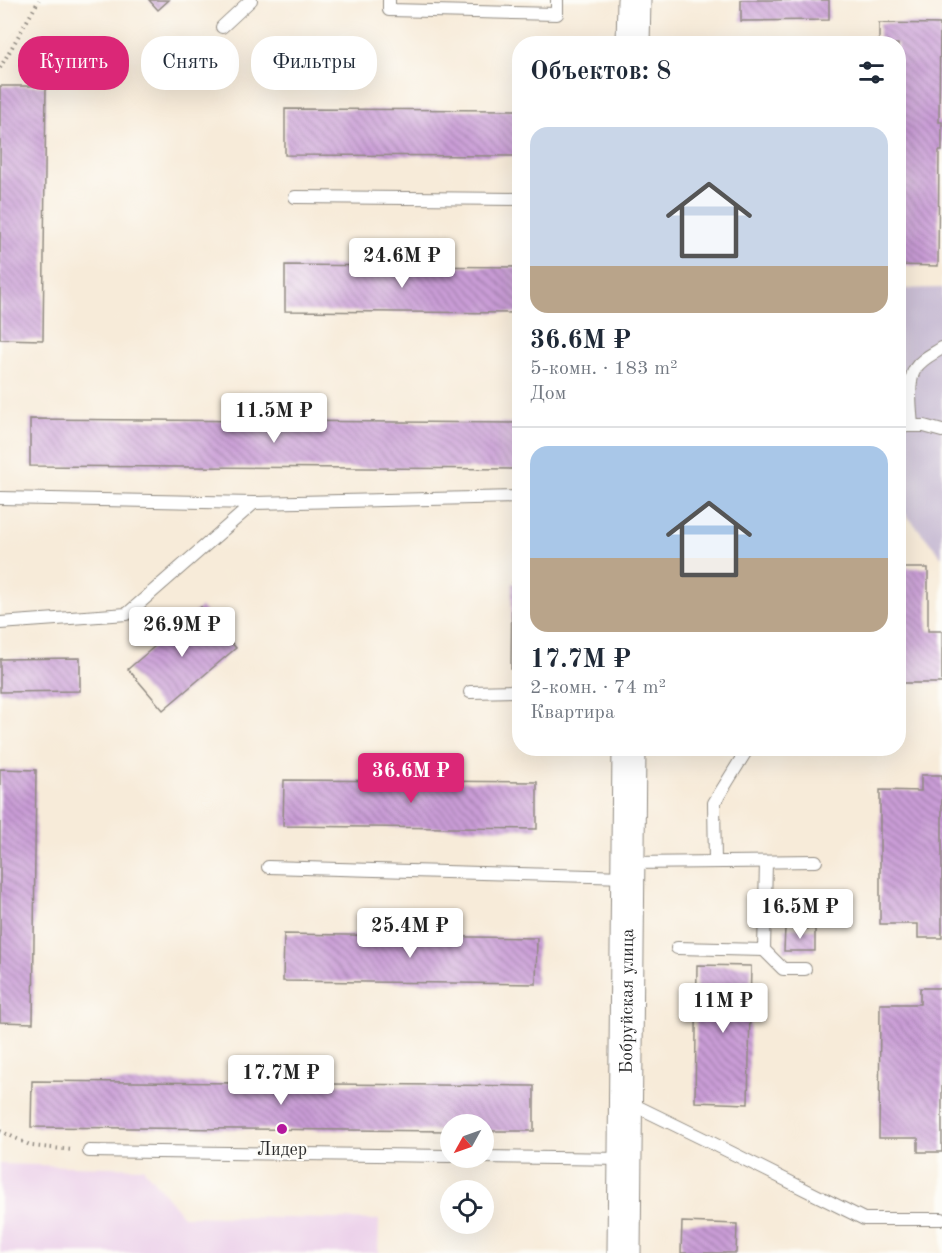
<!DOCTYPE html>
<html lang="ru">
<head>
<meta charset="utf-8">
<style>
  body { margin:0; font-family:"Old Standard TT",serif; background:#f6f6f7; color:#1f2937; height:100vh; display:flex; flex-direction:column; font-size:22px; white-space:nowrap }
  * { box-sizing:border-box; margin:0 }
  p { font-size:20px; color:#747a83 }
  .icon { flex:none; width:33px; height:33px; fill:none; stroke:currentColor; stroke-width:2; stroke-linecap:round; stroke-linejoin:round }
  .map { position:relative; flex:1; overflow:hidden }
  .drawer { position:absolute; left:512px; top:36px; width:394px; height:720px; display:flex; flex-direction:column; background:#fff; border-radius:24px; box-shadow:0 6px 24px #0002 }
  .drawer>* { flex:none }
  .banner { position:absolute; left:18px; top:36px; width:404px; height:54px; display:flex; gap:12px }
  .needle { width:39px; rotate:230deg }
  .fabs { position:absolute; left:440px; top:1114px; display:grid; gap:12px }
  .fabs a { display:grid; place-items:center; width:54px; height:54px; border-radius:50%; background:#fff; box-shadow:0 6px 24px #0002; font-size:30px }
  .price { position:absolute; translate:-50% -51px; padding:0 14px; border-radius:6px; background:#fff; color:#222; font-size:20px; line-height:39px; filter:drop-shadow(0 2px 3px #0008) }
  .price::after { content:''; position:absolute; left:50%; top:36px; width:18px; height:14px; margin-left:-9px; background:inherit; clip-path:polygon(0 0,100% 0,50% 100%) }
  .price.selected { background:#db2777; color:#fff }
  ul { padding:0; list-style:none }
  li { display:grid; align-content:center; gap:12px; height:318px; padding:0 18px }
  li+li { border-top:2px solid #e0e1e3 }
  li span { display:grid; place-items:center; height:186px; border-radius:18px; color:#555 }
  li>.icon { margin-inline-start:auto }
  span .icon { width:108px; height:108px; fill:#fffc; stroke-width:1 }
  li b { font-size:26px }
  h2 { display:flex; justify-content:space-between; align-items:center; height:72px; padding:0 18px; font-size:26px }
  .tag { padding:0 21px; border-radius:24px; background:#fff; box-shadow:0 6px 24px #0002; font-size:21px; line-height:54px }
  .tag.selected { background:#db2777; color:#fff }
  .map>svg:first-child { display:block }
</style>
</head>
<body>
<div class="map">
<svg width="942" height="1253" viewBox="0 0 942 1253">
  <defs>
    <pattern id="building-back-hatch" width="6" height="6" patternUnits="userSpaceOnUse" patternTransform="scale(1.5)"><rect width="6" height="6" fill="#c99cd6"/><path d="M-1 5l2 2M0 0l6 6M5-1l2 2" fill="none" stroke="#a37fae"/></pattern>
  </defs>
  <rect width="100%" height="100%" fill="#fdfcf7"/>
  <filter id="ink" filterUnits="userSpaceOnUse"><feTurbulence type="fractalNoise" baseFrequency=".0167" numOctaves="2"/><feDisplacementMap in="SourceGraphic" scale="12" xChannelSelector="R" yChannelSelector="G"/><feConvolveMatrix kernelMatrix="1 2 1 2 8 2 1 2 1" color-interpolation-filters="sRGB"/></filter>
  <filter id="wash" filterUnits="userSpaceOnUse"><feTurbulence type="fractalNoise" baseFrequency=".008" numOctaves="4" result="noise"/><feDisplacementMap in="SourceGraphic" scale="24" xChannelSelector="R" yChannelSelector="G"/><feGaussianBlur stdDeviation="1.35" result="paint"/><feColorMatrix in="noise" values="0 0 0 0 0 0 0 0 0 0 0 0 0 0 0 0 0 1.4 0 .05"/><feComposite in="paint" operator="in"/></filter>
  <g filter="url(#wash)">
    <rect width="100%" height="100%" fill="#f7ebd9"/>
    <!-- built -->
    <path fill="#ecd1ea" d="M0 1164 143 1168 183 1216 379 1220 378 1253H0Z"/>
    <!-- industrial -->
    <path fill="#cbbfd5" d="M942 288V557L899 506 898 289Z"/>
    <g id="blocks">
      <!-- building -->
      <g fill="url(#building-back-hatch)">
        <path d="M149 0H169L158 10Z"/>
        <path d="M741 0H829V20L741 21Z"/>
        <path d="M879 23 940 24 939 122H942V151H939L938 266 898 265V44H879Z"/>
        <path d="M0 86H46L43 340 0 339Z"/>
        <path d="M285 109 519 110V156L285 155Z"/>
        <path d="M285 265 519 267V313L285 311Z"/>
        <path d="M30 419 519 423V469L30 466Z"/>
        <path d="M898 568H928V631H942V683H898Z"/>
        <path d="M512 583H519V669H511Z"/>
        <path d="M201 607 236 648 163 710 128 669Z"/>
        <path d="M80 658V691L0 692V659Z"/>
        <path d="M0 769 36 770 33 1023 0 1022Z"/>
        <path d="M921 775H942V938H918V924H880V790L921 791Z"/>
        <path d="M284 780 537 782V829L283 826Z"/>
        <path d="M785 928 815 929V951H784Z"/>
        <path d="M284 934 537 938 536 984 283 981Z"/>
        <path d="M697 965 751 966 748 1104 695 1102Z"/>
        <path d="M920 988H942V1152H918V1138H879L880 1004H920Z"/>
        <path d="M32 1081 534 1086V1131H483V1125H450V1131L31 1127Z"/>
        <path d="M682 1222 737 1224 736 1253H681Z"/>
      </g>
    </g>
  </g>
  <g filter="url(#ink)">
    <use href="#blocks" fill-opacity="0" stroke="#918b82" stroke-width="1.5"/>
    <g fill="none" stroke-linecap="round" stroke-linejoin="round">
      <defs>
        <g id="lane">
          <path d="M389 0V10L557 14V0"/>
          <path d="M222 27 251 0"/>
          <path d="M295 197 519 199"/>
          <path d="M898 426H924L942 431"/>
          <path d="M912 426C911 411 907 382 915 369 921 359 933 354 942 348"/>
          <path d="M0 498 254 503 519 497"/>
          <path d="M0 623 127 614 254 503"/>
          <path d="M470 692 519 691"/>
          <path d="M715 862 714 803 748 748"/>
          <path d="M629 863 816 861"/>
          <path d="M268 867 626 877"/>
          <path d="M677 948 764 950 766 862"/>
          <path d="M764 950 783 969H805"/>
          <path d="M630 1103 714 1144 864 1219H942"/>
          <path d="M89 1151 450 1156"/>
          <path d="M483 1157 624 1159"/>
        </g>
        <g id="secondary">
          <path d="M633 44 634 0"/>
          <path id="s1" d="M624 1253 629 748"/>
        </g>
      </defs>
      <!-- lane casing -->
      <use href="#lane" stroke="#918b82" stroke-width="14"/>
      <!-- secondary casing -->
      <use href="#secondary" stroke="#918b82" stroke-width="35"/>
      <!-- path -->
      <g stroke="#918b82" stroke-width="4" stroke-dasharray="1.5 4.5" stroke-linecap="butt">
        <path d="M0 68 39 0"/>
        <path d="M0 1131 32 1146 73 1150"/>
      </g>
      <!-- lane -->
      <use href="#lane" stroke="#fff" stroke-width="12"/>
      <!-- secondary -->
      <use href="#secondary" stroke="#fff" stroke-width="33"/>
    </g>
  </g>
  <!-- markers -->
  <circle fill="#b5179e" stroke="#fdfcf7" stroke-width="2" cx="282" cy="1129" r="6"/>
  <g text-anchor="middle" stroke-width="4.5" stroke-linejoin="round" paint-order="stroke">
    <!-- street labels -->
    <g font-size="18" fill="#2b2b2b" stroke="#fdfcf7">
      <text dy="6" stroke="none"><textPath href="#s1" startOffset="252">Бобруйская улица</textPath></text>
    </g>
    <!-- poi labels -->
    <g font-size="18" fill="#2b2b2b" stroke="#fdfcf7">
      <text x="282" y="1155">Лидер</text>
    </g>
  </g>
</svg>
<div class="fabs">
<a><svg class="needle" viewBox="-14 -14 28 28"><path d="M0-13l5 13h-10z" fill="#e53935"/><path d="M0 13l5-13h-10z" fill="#747a83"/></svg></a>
<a><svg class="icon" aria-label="locate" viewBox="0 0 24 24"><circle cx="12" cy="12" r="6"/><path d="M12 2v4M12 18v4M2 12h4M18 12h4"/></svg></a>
</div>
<b class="price" style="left:402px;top:289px">24.6M ₽</b>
<b class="price" style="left:274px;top:444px">11.5M ₽</b>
<b class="price" style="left:182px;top:658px">26.9M ₽</b>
<b class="price selected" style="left:411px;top:804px">36.6M ₽</b>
<b class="price" style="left:800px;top:940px">16.5M ₽</b>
<b class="price" style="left:410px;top:959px">25.4M ₽</b>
<b class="price" style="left:723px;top:1034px">11M ₽</b>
<b class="price" style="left:281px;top:1106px">17.7M ₽</b>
<div class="banner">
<a class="tag selected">Купить</a>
<a class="tag">Снять</a>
<a class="tag">Фильтры</a>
</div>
<section class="drawer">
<h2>Объектов: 8<svg class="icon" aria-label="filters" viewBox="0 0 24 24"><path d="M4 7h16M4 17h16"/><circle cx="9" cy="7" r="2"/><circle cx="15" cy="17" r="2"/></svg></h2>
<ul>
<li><span style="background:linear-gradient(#c9d6e8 75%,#b9a48a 0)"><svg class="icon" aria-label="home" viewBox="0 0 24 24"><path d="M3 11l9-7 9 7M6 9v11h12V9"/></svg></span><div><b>36.6M ₽</b><p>5-комн. · 183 m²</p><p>Дом</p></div></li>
<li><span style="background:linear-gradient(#a9c7e8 60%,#b9a48a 0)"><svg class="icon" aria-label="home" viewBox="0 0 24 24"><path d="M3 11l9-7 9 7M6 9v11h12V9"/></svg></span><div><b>17.7M ₽</b><p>2-комн. · 74 m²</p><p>Квартира</p></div></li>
</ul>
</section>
</div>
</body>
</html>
